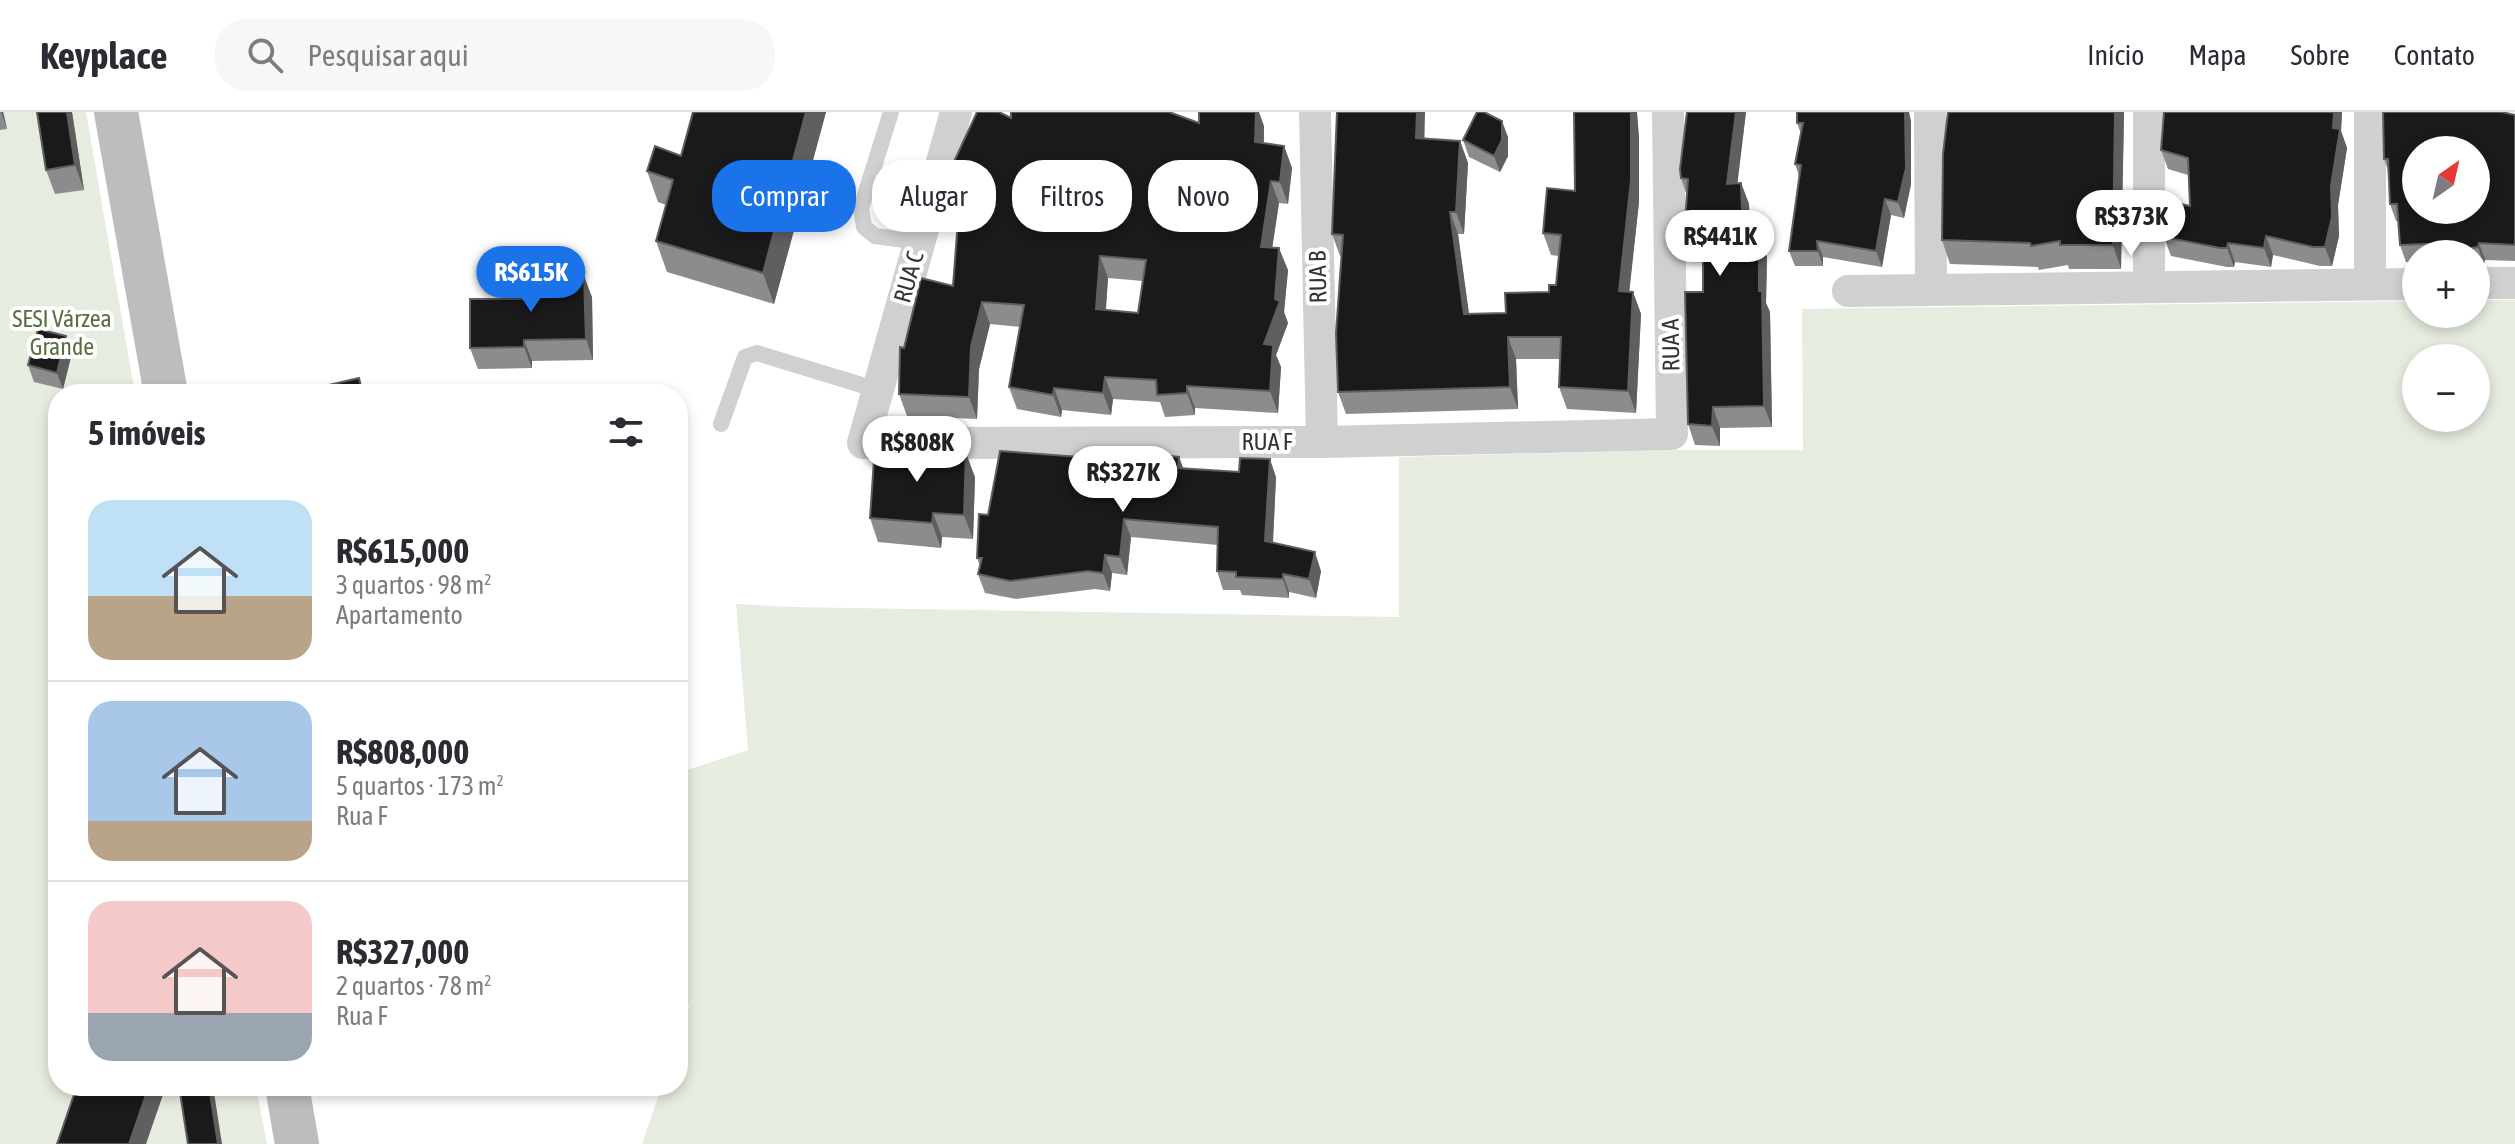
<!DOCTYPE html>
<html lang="pt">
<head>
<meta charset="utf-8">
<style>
  body { margin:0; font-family:"Asap Condensed",sans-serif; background:#f7f7f7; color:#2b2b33; height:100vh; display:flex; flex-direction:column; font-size:30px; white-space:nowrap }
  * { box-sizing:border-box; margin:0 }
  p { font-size:26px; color:#7c7c81 }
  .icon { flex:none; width:44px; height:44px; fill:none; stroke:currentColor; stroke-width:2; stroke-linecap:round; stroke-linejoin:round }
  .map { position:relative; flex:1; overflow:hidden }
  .details { position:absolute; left:48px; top:272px; width:640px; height:712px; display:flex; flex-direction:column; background:#fff; border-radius:32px; box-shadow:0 4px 12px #0003 }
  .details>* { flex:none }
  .top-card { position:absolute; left:712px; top:48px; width:760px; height:72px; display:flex; gap:16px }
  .needle { width:52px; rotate:34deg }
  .controls { position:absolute; left:2402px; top:24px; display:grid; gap:16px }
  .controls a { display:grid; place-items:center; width:88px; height:88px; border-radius:50%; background:#fff; box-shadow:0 4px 12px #0003; font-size:40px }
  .price { position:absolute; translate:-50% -68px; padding:0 18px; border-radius:28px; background:#fff; color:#222; font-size:26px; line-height:52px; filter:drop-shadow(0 2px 4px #0008) }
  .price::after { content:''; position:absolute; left:50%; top:48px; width:24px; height:18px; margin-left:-12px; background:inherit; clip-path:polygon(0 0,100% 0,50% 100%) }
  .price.on { background:#1a73e8; color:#fff }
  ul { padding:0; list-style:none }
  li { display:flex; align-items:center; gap:24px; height:200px; padding:0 40px }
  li+li { border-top:2px solid #e1e1e2 }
  li span { display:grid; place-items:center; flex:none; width:224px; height:160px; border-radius:24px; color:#555 }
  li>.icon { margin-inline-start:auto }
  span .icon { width:96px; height:96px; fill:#fffc; stroke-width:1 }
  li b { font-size:34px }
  h2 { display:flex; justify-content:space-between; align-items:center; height:96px; padding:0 40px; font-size:34px }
  .tag { padding:0 28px; border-radius:32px; background:#fff; box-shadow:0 4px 12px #0003; font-size:28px; line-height:72px }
  .tag.on { background:#1a73e8; color:#fff }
  header { display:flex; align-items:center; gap:48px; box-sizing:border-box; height:112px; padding:0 40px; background:#fff; border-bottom:2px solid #e1e1e2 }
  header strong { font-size:38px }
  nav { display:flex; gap:44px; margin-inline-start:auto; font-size:28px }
  .search { width:560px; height:72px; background:#f7f7f7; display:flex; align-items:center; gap:20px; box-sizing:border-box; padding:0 28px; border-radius:32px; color:#7c7c81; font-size:30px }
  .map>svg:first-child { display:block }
</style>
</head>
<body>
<header>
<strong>Keyplace</strong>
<div class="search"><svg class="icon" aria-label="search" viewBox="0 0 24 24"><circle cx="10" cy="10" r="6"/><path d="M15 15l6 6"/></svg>Pesquisar aqui</div>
<nav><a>Início</a><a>Mapa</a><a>Sobre</a><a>Contato</a></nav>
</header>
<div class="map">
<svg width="2515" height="1032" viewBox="0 0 2515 1032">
  <rect width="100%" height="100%" fill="#fff"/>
  <!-- green -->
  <g fill="#e6ecdf" fill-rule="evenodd">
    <path d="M0 0H86L135 282H58V974H256L267 1032H0Z"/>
    <path d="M2476 188H2515V1032H642L662 974H678V927L689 895 678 869V661L748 638 736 492 791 495 1399 505V345L1680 338H1803L1802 197 2416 189V202H2476ZM2416 246H2476V306H2416Z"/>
  </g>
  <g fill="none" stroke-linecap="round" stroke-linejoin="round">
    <!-- lane -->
    <g stroke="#d0d0d0" stroke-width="16">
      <path d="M891 0 861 96 864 115 875 124 919 130"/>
      <path d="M721 312 745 245 757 241 878 278"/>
    </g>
    <!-- street -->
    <g stroke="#d0d0d0" stroke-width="32">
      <path d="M956 0 863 331 1322 330 1672 322 1668 0"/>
      <path d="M1315 0 1322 330"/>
      <path d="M1930 0 1931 176"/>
      <path d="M2149 0V174"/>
      <path d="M2370 0V172"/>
      <path d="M2476 171H2515"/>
      <path d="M1848 179 2416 172"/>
    </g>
    <!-- secondary -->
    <g stroke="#bdbdbd" stroke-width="44">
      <path d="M116 0 166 282"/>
      <path d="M287 974 297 1032"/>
    </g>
  </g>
  <!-- wall -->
  <g fill="#8c8c8c" fill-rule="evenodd">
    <path d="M0 0H3L7 17 0 18Z"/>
    <path d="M37 0H72L84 78 55 82 46 58Z"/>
    <path d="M826 0 774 192 667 160 656 129 666 93 658 90 647 59 681 44Z"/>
    <path d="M1687 0H1746L1737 71H1741L1749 92 1750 124H1759L1767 145 1766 191 1770 200 1772 315 1720 316V334L1695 333 1688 312 1703 180V146L1691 145 1684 124 1687 84 1681 66Z"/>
    <path d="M1948 0H2124L2121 157H2069L2068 153 2039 158 2038 155 1950 152 1942 128Z"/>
    <path d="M2164 0H2342L2341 19 2347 36 2338 93 2339 124 2332 154H2320L2273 143 2271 155 2235 150 2234 155H2227L2171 144 2164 125 2190 94 2188 63 2168 57 2161 38Z"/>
    <path d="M2515 3V149L2485 148 2484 152 2476 153V142H2416V150H2406L2400 133 2398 109H2396L2390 92 2389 61 2384 47Z"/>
    <path d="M1011 6 1264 14V31L1284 34 1292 56 1288 92 1279 91 1272 136 1288 158 1284 200 1288 211 1276 243 1281 255 1278 301 1195 296V303L1165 305 1160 290 1113 287 1111 303 1062 298 1061 305 1017 297 1009 275 1020 215 990 212 979 257 977 307 907 304 899 282 904 236 953 174 958 112 946 106 938 84ZM1108 166 1143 169 1138 201 1106 198Z"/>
    <path d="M1911 9V72L1904 106 1891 103 1882 155 1823 145V154H1795L1789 139 1799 64 1795 52 1801 22 1797 11Z"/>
    <path d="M1639 24V90L1629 179 1633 180 1641 202 1636 301 1567 297 1559 275 1560 247H1516L1518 297 1346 302 1338 280 1342 144H1340L1332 122 1425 27 1460 29 1468 51 1464 122H1458L1469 202 1506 201 1549 180 1556 173 1559 144 1551 143 1543 121 1575 79Z"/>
    <path d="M1508 25V44L1500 60 1469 45 1463 28Z"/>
    <path d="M592 185 593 248 532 249V256L478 257 470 236 525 187Z"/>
    <path d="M72 241 63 277 34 270 28 253Z"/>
    <path d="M1184 356 1276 365 1273 431 1321 459 1316 486 1289 480V486L1242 483 1240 478H1223L1217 459 1218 433 1131 425 1127 463 1112 461 1110 479 1095 477 1016 487 985 481 978 462 980 454 977 446 988 403Z"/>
    <path d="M975 365 973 427 942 425 941 436 878 430 870 406Z"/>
  </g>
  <!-- shaded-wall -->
  <g fill="#5f5f5f">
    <path d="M1 0H3L7 17Z"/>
    <path d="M67 0H72L84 78 75 53Z"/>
    <path d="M806 0H826L774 192 763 161Z"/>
    <path d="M1256 0H1259L1264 14 1263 52 1255 30Z"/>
    <path d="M1417 0H1425L1424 48 1416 26Z"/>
    <path d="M1631 0H1637L1639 24V90L1627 201 1619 179Z"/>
    <path d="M1736 0H1746L1735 92 1727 72Z"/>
    <path d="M1905 0H1909L1911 9V72L1904 106 1898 90Z"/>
    <path d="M2115 0H2124L2121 157 2113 133Z"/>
    <path d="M2334 0H2342L2341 19 2347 36 2338 93 2339 124 2332 154 2325 135 2331 74Z"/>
    <path d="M1502 9 1508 25V44L1500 60 1494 44Z"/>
    <path d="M1460 29 1468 51 1464 122 1456 100Z"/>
    <path d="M1284 34 1292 56 1288 92 1280 70Z"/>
    <path d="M1271 69 1279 91 1269 157 1261 135Z"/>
    <path d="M1741 71 1749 92 1751 144 1743 124Z"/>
    <path d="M1885 87 1891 103 1882 155 1876 139Z"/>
    <path d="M1450 100 1458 122 1472 224 1464 202Z"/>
    <path d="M1759 124 1767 145 1766 191 1770 200 1772 315 1764 294 1759 179Z"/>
    <path d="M2266 124 2273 143 2271 155 2264 136Z"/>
    <path d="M1817 129 1823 145V154L1818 139Z"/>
    <path d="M2228 131 2235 150 2234 155 2227 136Z"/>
    <path d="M2479 131 2485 148 2484 152 2478 135Z"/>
    <path d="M1279 136 1288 158 1284 200 1288 211 1276 243 1281 255 1278 301 1270 279 1264 232 1275 187Z"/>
    <path d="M1100 144 1108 166 1104 219 1096 197Z"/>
    <path d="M584 164 592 185 593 248 586 227Z"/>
    <path d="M1633 180 1641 202 1636 301 1628 279Z"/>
    <path d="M982 190 990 212 979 257 977 307 969 285 971 235Z"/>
    <path d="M66 224 72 241 63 277 57 261Z"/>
    <path d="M1508 225 1516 247 1518 297 1510 275Z"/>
    <path d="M524 228 532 249V256L524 235Z"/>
    <path d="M1105 265 1113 287 1111 303 1103 281Z"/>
    <path d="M1187 274 1195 296V303L1187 281Z"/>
    <path d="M1054 276 1062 298 1061 305 1053 283Z"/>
    <path d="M1713 295 1720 316V334L1712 314Z"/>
    <path d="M966 341 975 365 973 427 964 403Z"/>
    <path d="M1179 345 1186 363 1178 356Z"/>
    <path d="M1270 347 1276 365 1272 448 1265 429Z"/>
    <path d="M933 401 942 425 941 436 932 411Z"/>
    <path d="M1124 407 1131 425 1127 463 1120 445Z"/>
    <path d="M1315 440 1321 459 1316 486 1309 467Z"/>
    <path d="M1105 443 1112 461 1110 479 1103 461Z"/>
    <path d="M1283 462 1289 480V486L1283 467Z"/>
    <path d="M149 974H166L146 1032H129Z"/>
    <path d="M209 974H213L222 1032H218Z"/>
  </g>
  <!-- building -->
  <g fill="#1a1a1a" stroke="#5f5f5f" stroke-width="2" fill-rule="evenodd">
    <path d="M37 0H67L75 53 46 58Z"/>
    <path d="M693 0H806L763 161 656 129 673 68 647 59 655 34 681 44Z"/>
    <path d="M977 0H999L1011 6V0H1169L1199 11V0H1256L1255 30 1284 34 1280 70 1271 69 1261 135 1279 136 1275 187 1280 189 1264 232 1273 233 1270 279 1187 274V281L1157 283 1156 268 1105 265 1103 281 1054 276 1053 283 1009 275 1024 193 982 190 971 235 969 285 899 282 900 235 904 236 921 166 953 174 959 95 938 84ZM1100 144 1146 148 1138 201 1096 197Z"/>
    <path d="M1337 0H1417L1416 26 1460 29 1456 100H1450L1464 202 1506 201 1505 181 1549 180V173H1556L1561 123 1543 121 1547 76 1575 79 1574 0H1631V68L1619 179 1633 180 1628 279 1559 275 1561 225H1508L1510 275 1338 280 1336 221 1343 123 1332 122Z"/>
    <path d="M1477 0H1484L1502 9V28L1494 44 1463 28Z"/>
    <path d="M1687 0H1736L1727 72 1741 71 1743 124H1759V179H1762L1764 294 1713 295 1712 314 1688 312 1685 180H1703V126L1684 124 1688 67 1681 66 1680 57Z"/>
    <path d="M1797 0H1905L1906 56 1898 90 1885 87 1876 139 1817 129 1818 139H1789L1801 53 1795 52 1803 11H1797Z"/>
    <path d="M1948 0H2115L2113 133H2060V129L2031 134 2030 131 1942 128 1943 42Z"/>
    <path d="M2164 0H2334L2333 16 2340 17 2331 74 2332 105 2325 135H2313L2266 124 2264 136 2228 131 2227 136H2220L2164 125 2171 90 2190 94 2188 46 2161 38Z"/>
    <path d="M2383 0H2502L2515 3V133L2479 131 2478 135 2464 137 2426 132 2400 133 2397 92H2390L2388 47H2384ZM2416 38H2476V98H2416Z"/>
    <path d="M584 164 586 227 524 228V235L470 236V187H525L524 166Z"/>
    <path d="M38 217 66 224 57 261 28 253Z"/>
    <path d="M359 266 363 282H290Z"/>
    <path d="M875 333 966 341 964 403 933 401 932 411 870 406Z"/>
    <path d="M1000 339 1121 348 1122 339 1179 345 1178 356 1239 360 1240 346 1270 347 1265 429 1315 440 1309 467 1283 462V467L1236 465V460L1217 459 1218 415 1124 407 1120 445 1105 443 1103 461 1088 459 1010 469 978 462 982 446H977L979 402 988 403Z"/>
    <path d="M77 974H149L129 1032H57Z"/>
    <path d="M179 974H209L218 1032H188Z"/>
  </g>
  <g text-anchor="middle" stroke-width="8" stroke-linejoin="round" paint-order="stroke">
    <!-- street labels -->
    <g font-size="24" fill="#333" stroke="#fff">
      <text transform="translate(909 165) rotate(-74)" y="8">RUA C</text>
      <text transform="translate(1318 165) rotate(-91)" y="8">RUA B</text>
      <text transform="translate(1671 233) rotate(-91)" y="8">RUA A</text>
      <text x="1267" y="338">RUA F</text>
    </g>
    <!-- park labels -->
    <g font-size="24" fill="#56703f" stroke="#fff">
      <text x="62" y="215">SESI Várzea<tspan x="62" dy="28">Grande</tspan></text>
    </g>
  </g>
</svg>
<div class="controls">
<a><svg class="needle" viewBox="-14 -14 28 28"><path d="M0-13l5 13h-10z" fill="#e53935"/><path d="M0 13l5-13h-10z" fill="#7c7c81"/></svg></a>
<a>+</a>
<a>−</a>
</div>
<b class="price" style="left:2131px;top:146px">R$373K</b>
<b class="price" style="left:1720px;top:166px">R$441K</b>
<b class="price on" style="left:531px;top:202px">R$615K</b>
<b class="price" style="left:917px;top:372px">R$808K</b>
<b class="price" style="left:1123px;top:402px">R$327K</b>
<div class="top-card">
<a class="tag on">Comprar</a>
<a class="tag">Alugar</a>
<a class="tag">Filtros</a>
<a class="tag">Novo</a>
</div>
<section class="details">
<h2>5 imóveis<svg class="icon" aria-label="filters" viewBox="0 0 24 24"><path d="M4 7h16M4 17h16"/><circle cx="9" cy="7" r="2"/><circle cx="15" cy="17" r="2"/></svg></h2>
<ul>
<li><span style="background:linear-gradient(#bfe0f5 60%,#b9a48a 0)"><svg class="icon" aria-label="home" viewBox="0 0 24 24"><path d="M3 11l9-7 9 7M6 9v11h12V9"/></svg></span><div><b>R$615,000</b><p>3 quartos · 98 m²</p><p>Apartamento</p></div></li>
<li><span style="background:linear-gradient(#a9c7e8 75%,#b9a48a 0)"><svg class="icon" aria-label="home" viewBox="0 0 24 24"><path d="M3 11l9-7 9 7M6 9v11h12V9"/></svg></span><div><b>R$808,000</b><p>5 quartos · 173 m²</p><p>Rua F</p></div></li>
<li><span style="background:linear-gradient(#f6c9c9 70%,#9aa5b1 0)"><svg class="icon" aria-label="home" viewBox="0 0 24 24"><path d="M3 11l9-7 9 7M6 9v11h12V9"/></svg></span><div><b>R$327,000</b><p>2 quartos · 78 m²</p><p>Rua F</p></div></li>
</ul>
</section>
</div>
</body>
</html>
